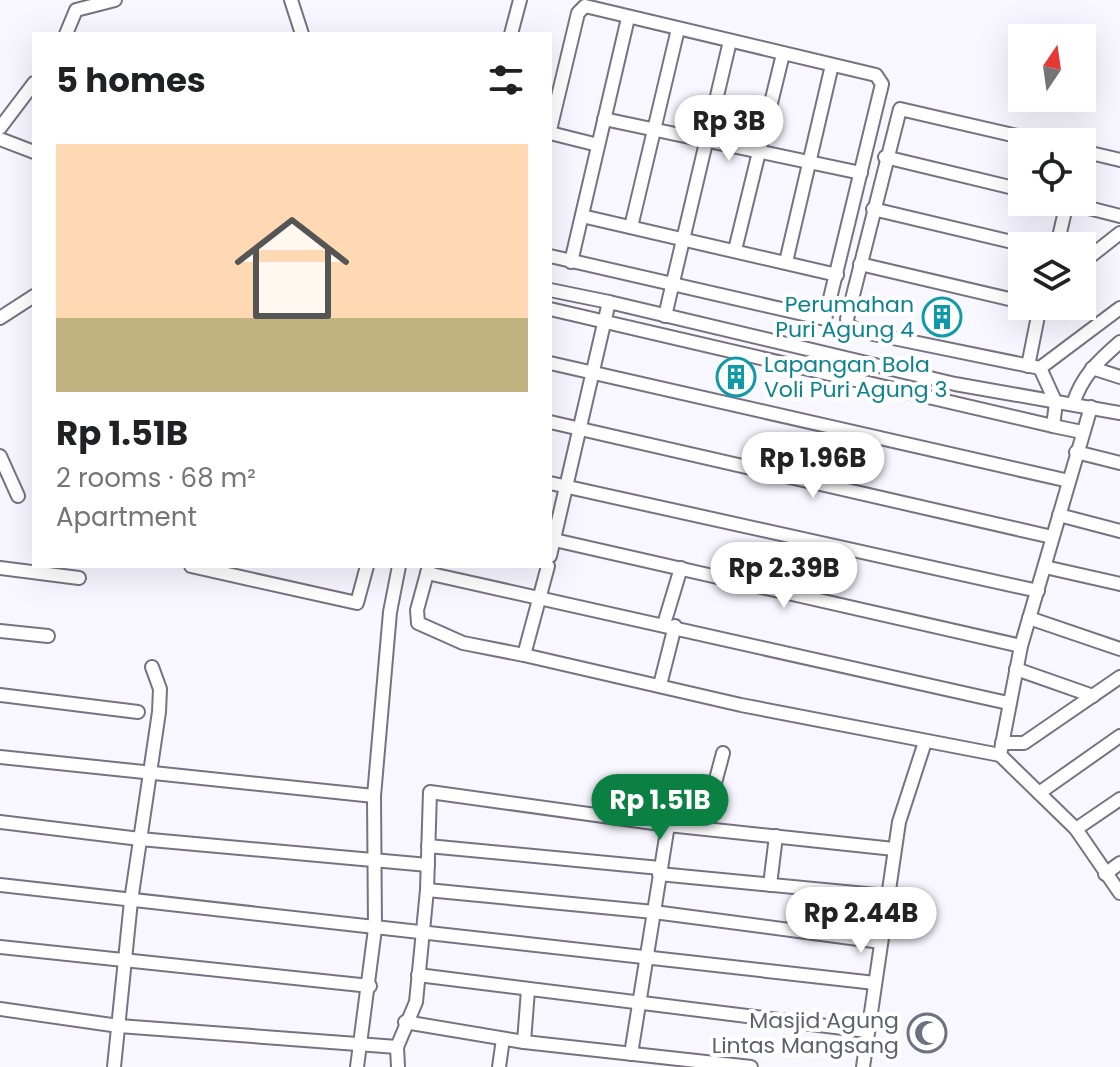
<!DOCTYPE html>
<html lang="en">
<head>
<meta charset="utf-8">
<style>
  body { margin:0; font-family:Poppins,sans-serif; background:#f2f2f2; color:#202124; height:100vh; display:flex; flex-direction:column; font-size:30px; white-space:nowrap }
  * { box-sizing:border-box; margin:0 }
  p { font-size:26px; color:#757577 }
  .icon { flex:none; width:44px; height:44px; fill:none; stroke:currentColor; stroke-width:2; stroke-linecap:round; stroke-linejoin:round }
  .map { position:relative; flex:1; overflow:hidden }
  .sheet { position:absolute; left:32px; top:32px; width:520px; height:536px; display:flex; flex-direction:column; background:#fff; border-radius:0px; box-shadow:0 8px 32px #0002 }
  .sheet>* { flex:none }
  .needle { width:52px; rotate:13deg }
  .fabs { position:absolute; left:1008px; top:24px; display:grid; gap:16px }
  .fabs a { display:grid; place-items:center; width:88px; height:88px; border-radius:0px; background:#fff; box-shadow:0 8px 32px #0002; font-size:40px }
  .price { position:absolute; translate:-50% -68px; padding:0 18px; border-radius:28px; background:#fff; color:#222; font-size:26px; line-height:52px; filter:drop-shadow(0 2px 4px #0008) }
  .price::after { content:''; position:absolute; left:50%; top:48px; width:24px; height:18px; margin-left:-12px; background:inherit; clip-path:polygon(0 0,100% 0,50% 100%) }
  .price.current { background:#0b8043; color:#fff }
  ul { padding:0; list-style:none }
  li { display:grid; align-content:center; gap:16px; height:424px; padding:0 24px }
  li span { display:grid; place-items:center; height:248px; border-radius:0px; color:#555 }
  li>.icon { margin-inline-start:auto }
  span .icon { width:144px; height:144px; fill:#fffc; stroke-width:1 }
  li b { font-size:34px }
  h2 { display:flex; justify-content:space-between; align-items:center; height:96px; padding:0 24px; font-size:34px }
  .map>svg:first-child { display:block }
</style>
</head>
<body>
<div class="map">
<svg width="1120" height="1067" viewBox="0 0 1120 1067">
  <rect width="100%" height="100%" fill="#f8f6fe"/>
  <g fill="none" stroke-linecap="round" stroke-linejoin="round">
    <defs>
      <g id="minor">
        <path d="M291 0 302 34"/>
        <path d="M66 34 76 10 115 0"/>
        <path d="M511 34 520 0"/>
        <path d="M604 119 861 173"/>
        <path d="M0 128 34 83"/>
        <path d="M550 130 578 13 585 6 876 75 882 84 825 319 550 256"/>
        <path d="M550 133 598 145"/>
        <path d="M0 139 34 152"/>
        <path d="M1082 151 1120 160"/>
        <path d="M885 157 1022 190"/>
        <path d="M1065 202 1120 216"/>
        <path d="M873 209 1029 246"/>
        <path d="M582 216 837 275"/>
        <path d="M631 227 678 29"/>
        <path d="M1057 246 1067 202"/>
        <path d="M735 250 783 54"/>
        <path d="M571 262 628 18"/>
        <path d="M786 262 832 65"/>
        <path d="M1082 263 1120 233"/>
        <path d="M860 264 1022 302"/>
        <path d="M550 290 609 302"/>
        <path d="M550 309 1053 426 1056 403 1040 368 859 331 848 325 847 319 900 109 1043 142"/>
        <path d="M665 316 730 41"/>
        <path d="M0 318 34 296"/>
        <path d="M550 363 1069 481"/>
        <path d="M1028 366 1040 306"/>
        <path d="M1040 368 1120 308"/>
        <path d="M1092 368 1120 377"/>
        <path d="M1073 404C1082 376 1098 361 1120 342"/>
        <path d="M550 422 1052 537"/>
        <path d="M1053 426 1082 432"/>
        <path d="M1076 452 1120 463"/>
        <path d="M0 456 18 496"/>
        <path d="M550 483 1038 591"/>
        <path d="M1059 515 1120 531"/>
        <path d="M550 539 1021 646"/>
        <path d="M550 556 609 302 955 384 1120 413"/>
        <path d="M191 566 357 603 367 566"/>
        <path d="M429 566 417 610 418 623 463 643 524 655"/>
        <path d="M548 566 524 655 741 705 1000 755 1076 829 1120 893"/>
        <path d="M1045 567 1120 584"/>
        <path d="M0 568 79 578"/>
        <path d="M427 573 1008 703"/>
        <path d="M1029 618 1120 649"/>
        <path d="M664 624 681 568"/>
        <path d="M0 631 48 636"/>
        <path d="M1016 669 1093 696"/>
        <path d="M660 685 675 626"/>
        <path d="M0 695 138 712"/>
        <path d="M1002 743H1024L1120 677"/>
        <path d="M1000 755 1021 646 1091 407"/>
        <path d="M0 757 374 796 390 612 399 566"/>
        <path d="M1039 793 1120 736"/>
        <path d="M0 822 140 839 428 865"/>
        <path d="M703 828 723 753"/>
        <path d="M1076 829 1120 799"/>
        <path d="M428 846 660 868"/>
        <path d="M659 874 887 896"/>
        <path d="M1105 874 1120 863"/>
        <path d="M0 885 875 983"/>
        <path d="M770 885 776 836"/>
        <path d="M427 890 654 912 881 942"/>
        <path d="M0 947 370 986"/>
        <path d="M418 975 867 1031"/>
        <path d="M0 1009 119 1026 397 1047"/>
        <path d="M405 1022 524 1042 751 1067"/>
        <path d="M524 1042 528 990"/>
        <path d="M631 1054 668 825"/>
        <path d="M114 1067 131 901 159 712 160 689 152 667"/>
        <path d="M357 1067 375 929 374 796"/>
        <path d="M398 1067 397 1047 416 1002 427 890 430 792 668 825 894 849"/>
        <path d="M499 1067 503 1039"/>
        <path d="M863 1067 899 822 925 742"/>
      </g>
    </defs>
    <!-- minor casing -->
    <use href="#minor" stroke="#777283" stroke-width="16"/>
    <!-- minor -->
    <use href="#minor" stroke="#fff" stroke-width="12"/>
  </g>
  <!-- icons -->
  <defs>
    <symbol id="building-ring" viewBox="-11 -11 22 22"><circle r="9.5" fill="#fff" stroke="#0f9aa8" stroke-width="1.5"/><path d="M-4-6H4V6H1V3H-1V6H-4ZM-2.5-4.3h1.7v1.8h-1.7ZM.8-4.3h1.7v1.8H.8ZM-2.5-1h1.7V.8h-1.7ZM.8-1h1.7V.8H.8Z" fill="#0f9aa8"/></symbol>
    <symbol id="mosque-ring" viewBox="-11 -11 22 22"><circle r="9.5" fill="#fff" stroke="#6b7280" stroke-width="1.5"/><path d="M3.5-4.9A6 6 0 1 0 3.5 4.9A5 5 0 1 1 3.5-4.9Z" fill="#6b7280"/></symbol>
  </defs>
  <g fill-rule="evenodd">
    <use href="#building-ring" x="920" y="295" width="44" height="44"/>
    <use href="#building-ring" x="714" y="355" width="44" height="44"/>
    <use href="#mosque-ring" x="905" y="1011" width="44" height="44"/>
  </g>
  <g text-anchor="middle" stroke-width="8" stroke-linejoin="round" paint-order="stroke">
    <!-- culture labels -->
    <g font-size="22" fill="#0d838f" stroke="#fff" text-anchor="end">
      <text x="914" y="312">Perumahan<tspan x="914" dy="25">Puri Agung 4</tspan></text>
      <text x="764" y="372" text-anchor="start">Lapangan Bola<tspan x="764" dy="25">Voli Puri Agung 3</tspan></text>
    </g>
    <!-- worship labels -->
    <g font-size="22" fill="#5b616d" stroke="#fff" text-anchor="end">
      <text x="899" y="1028">Masjid Agung<tspan x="899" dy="25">Lintas Mangsang</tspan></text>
    </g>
  </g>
</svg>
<div class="fabs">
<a><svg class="needle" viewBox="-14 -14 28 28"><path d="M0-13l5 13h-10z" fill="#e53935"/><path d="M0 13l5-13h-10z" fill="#757577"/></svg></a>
<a><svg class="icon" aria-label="locate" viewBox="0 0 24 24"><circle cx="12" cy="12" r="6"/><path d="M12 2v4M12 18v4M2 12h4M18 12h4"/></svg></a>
<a><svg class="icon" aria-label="layers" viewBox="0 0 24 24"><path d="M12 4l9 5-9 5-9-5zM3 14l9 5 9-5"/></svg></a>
</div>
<b class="price" style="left:729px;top:163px">Rp 3B</b>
<b class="price" style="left:813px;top:500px">Rp 1.96B</b>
<b class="price" style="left:784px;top:610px">Rp 2.39B</b>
<b class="price current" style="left:660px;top:842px">Rp 1.51B</b>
<b class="price" style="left:861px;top:955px">Rp 2.44B</b>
<section class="sheet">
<h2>5 homes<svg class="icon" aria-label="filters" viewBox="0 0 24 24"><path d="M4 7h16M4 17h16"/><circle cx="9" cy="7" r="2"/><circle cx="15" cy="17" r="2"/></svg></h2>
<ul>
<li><span style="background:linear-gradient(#ffd9b3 70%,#c2b280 0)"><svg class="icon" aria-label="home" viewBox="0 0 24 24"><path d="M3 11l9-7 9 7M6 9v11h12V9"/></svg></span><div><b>Rp 1.51B</b><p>2 rooms · 68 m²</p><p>Apartment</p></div></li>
</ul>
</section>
</div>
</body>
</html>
